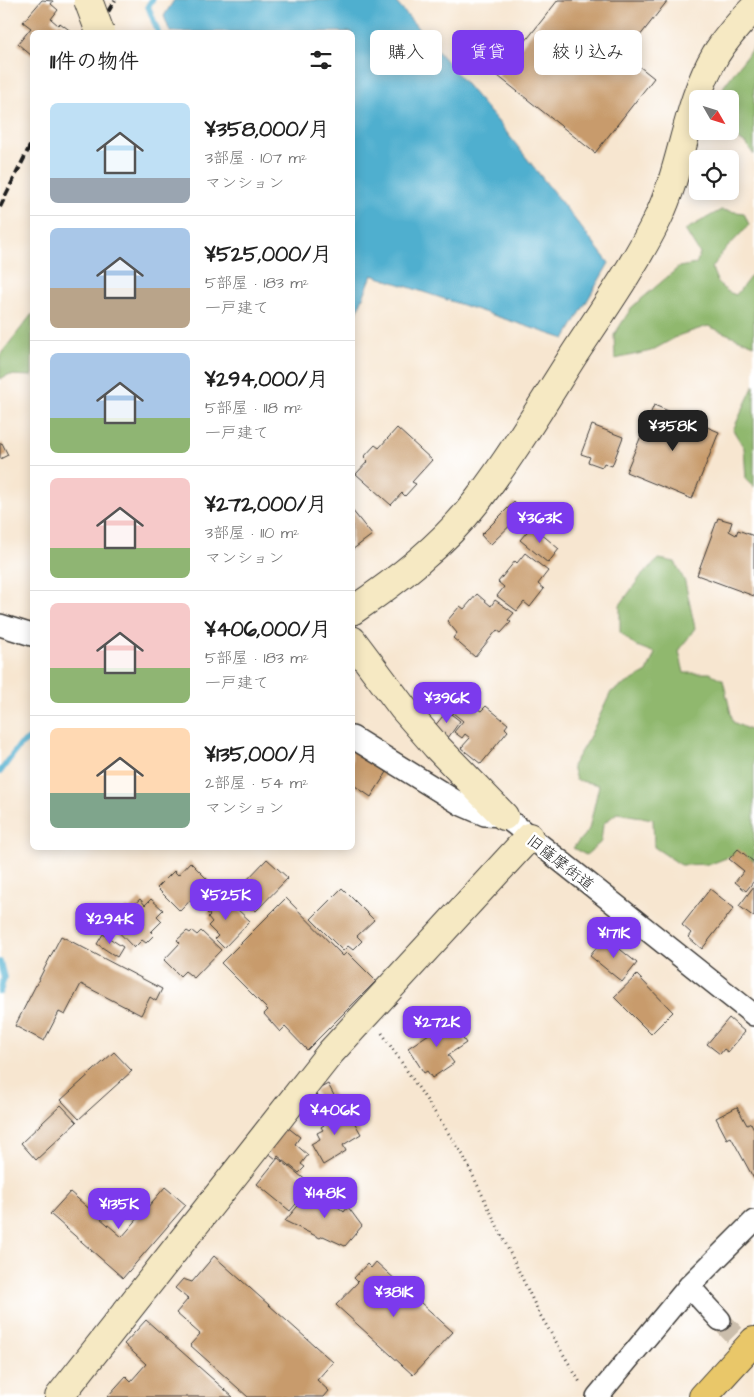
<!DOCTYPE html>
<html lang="ja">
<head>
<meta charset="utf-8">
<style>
  body { margin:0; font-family:"Architects Daughter","Klee One",sans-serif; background:#f2f2f2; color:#222; height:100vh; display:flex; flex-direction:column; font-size:19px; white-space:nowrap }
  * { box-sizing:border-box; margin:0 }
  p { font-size:16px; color:#767676 }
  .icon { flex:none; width:28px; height:28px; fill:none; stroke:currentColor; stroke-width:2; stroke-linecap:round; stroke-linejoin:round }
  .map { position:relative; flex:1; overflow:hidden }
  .panel { position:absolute; left:30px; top:30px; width:325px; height:820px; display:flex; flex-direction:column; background:#fff; border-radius:8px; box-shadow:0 2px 12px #0003 }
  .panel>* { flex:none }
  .hud { position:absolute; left:370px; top:30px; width:309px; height:45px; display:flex; gap:10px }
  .needle { width:32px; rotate:129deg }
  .controls { position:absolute; left:689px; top:90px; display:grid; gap:10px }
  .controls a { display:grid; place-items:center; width:50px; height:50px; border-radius:8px; background:#fff; box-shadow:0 2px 12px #0003; font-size:25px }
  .price { position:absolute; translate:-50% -42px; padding:0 11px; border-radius:10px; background:#7c3aed; color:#fff; font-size:16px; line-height:32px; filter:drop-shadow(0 1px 2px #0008) }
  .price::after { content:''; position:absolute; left:50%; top:30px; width:15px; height:11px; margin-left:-8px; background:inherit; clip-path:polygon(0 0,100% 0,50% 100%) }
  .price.current { background:#222; color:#fff }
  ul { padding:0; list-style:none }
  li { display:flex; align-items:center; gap:15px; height:125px; padding:0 20px }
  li+li { border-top:1px solid #e0e0e0 }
  li span { display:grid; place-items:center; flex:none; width:140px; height:100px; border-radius:8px; color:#555 }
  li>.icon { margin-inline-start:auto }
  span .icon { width:60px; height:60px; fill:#fffc; stroke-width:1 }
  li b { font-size:21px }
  h2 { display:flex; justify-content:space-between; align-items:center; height:60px; padding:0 20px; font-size:21px }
  .tag { padding:0 18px; border-radius:8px; background:#fff; box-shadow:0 2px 12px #0003; font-size:18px; line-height:45px }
  .tag.current { background:#7c3aed; color:#fff }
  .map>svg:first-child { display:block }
</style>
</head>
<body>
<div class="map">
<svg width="754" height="1397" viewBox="0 0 754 1397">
  <rect width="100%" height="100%" fill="#fff"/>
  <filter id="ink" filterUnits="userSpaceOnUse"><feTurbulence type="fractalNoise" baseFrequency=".02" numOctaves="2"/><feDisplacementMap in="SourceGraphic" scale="10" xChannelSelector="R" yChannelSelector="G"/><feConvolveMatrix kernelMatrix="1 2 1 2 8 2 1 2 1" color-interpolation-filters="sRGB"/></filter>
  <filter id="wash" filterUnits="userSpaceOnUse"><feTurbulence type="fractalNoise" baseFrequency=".0096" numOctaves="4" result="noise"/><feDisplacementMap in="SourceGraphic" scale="20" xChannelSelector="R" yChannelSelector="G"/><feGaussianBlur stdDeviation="1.12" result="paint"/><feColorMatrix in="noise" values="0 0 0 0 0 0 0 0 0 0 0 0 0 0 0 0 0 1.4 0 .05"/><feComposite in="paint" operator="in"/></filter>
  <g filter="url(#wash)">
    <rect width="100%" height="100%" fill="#f7e6d0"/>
    <!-- forest -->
    <g fill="#90b86e" stroke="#566a45">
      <path d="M754 46V155L746 144 729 133 730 99H721L724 86Z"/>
      <path d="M721 210 744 213 749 225 722 253 712 268C717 283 721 290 736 295L754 272V345L708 326 680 335 651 351 615 359 614 335 632 307 679 267 696 264 700 254 685 230Z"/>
      <path d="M32 314V376L8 375 0 379V355Z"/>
      <path d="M754 385V487L746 479 744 448 733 430Z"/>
      <path d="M659 559 675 562 685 582 695 628 679 651 684 673H710L723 680 733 722 754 732V861L739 853 711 864 681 865 654 847 653 819 617 813 603 824 601 842 586 855 573 848 589 829 599 785 576 780 572 766 590 736 611 692 647 672 655 653 634 645 620 632V605L641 576Z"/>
    </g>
    <!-- water -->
    <path fill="#50afcf" stroke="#366676" d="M174 0H394L500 124 609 263 565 339 372 275 353 322 352 32H170L164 16Z"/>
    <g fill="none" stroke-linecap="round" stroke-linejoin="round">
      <!-- stream -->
      <g stroke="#50afcf" stroke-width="6">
        <path d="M152 0 148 6 158 32"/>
        <path d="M0 772 19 746 32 737"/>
        <path d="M0 962 4 978 0 992"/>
      </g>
    </g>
    <g id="blocks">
      <!-- building -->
      <g fill="#c89b6c">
        <path d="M42 0 53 1 51 4 58 10 51 19 58 25 60 23 72 32H32V56L18 44 31 28 23 22Z"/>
        <path d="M558 0H668L625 55 654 78 595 153 498 76Z"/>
        <path d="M654 405 719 432 692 499 626 472Z"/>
        <path d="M592 425 623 437 612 466 604 463 602 467 588 462 590 457 581 454Z"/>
        <path d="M397 428 432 460 412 482 416 484 405 496 402 493 391 505 356 474 368 461 364 457 375 445 379 448Z"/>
        <path d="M2 443 8 455 0 459V444Z"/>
        <path d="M514 502 524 512 490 545 481 535Z"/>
        <path d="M352 510 372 535 352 550Z"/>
        <path d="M718 518 732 522 729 531 736 535 738 530 754 536V596L697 575Z"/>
        <path d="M532 526 559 549 548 563 520 540Z"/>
        <path d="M525 553 548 571 538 584 544 589 530 607 524 602 517 611 497 596 504 587 498 582 515 561 517 563Z"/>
        <path d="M477 594 491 606 495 600 514 613 508 620 511 622 501 633 497 630 475 657 453 638 457 633 447 621 460 606 464 609Z"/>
        <path d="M462 692 480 706 478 709 481 711 486 706 508 724 505 728 508 731 481 764 461 748 470 738 465 734 462 738 454 732 463 721 448 709Z"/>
        <path d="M447 711 460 721 448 738 434 727Z"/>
        <path d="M352 748 387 772 371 797 352 784Z"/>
        <path d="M738 849 754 862V881L746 891 735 882 744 871 729 859Z"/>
        <path d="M267 859 288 878 256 911 241 898 250 889 244 883Z"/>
        <path d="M190 862 209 881 180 911 157 888 174 871 178 875Z"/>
        <path d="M754 886V917L739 906Z"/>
        <path d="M342 888 374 920 357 936 362 941 353 950 348 946 343 951 311 919Z"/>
        <path d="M710 889 734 908 702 949 688 937 691 933 682 925Z"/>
        <path d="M223 896 250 921 224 948 215 939 218 936 208 926 212 922 208 917 210 915 207 913Z"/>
        <path d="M286 898 343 956 347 952 376 981 307 1050 285 1027 280 1032 264 1014 268 1010 221 963Z"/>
        <path d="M140 899 145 905 151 899 163 910 157 916 162 921 151 932 154 935 146 943 142 940 134 948 110 923 127 907 129 909Z"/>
        <path d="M187 931 190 933 192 931 197 935 201 931 221 950 194 978 185 971 180 976 164 960 180 943 177 940Z"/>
        <path d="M103 934 123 947 117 957 97 944Z"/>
        <path d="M61 936 162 989 156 1001 150 997 141 1015 81 984 65 1015 59 1012 44 1041 15 1026Z"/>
        <path d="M605 937 637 963 622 982 590 956Z"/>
        <path d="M637 975 673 1012 651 1034 614 997Z"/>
        <path d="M729 1018 745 1032 728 1052 724 1049 720 1054 707 1044Z"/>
        <path d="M451 1021 466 1043 448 1055 454 1063 432 1078 427 1071 424 1073 408 1048 429 1034 426 1030 438 1023 441 1027Z"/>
        <path d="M114 1052 132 1071 79 1119 61 1100Z"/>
        <path d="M328 1084 338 1103 325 1109 315 1091Z"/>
        <path d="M315 1095 320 1104 308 1111 303 1102Z"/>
        <path d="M61 1105 77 1122 36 1160 21 1143Z"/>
        <path d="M737 1107 747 1125 751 1123 754 1129V1179L731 1137 727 1139 716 1118Z"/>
        <path d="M341 1110 344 1115 349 1113 361 1134 343 1145 346 1151 323 1165 311 1144 320 1139 317 1133 323 1130 321 1127 324 1125 319 1117 330 1111 332 1116Z"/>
        <path d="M286 1126 300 1137 295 1144 308 1155 301 1164 305 1167 299 1173 278 1156 276 1159 266 1151Z"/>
        <path d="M278 1158 312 1185 290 1211 257 1184Z"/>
        <path d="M165 1187 186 1205 123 1278 50 1214 70 1192 122 1237Z"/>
        <path d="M314 1187 344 1212 348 1207 362 1226 345 1246 323 1236 320 1238 285 1221Z"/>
        <path d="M214 1256 333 1362 317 1380 329 1391 324 1397H248L190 1345 200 1334 176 1313 188 1299 175 1288 183 1279 192 1282Z"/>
        <path d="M376 1262 453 1332 413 1375 336 1305 358 1282 354 1278 367 1264 371 1268Z"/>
        <path d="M146 1320 233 1397H107L126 1376 131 1381 146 1364 124 1344Z"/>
      </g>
    </g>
  </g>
  <g filter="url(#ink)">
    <use href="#blocks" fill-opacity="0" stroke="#3d3a37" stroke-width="1"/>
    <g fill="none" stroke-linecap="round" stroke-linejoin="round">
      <!-- street-tunnel -->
      <path stroke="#cbbeac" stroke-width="21" stroke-dasharray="21 11" stroke-linecap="butt" d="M720 1320 754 1355"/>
      <defs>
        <g id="street">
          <path d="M0 625 32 635"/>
          <path d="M352 737 462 805 485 815 504 816 754 1015"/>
          <path d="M689 1286 720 1320"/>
          <path d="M597 1397 689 1286 754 1221"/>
        </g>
        <g id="secondary">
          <path d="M352 611C398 580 443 545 477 501 513 454 543 403 575 353 604 309 635 265 658 218 683 166 686 104 716 54 727 37 740 22 754 8"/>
          <path d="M352 640 403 708 436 746 504 816"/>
          <path d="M59 1397 331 1052 529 837"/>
        </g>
        <path id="highway" d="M703 1397 754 1341"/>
      </defs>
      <!-- street casing -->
      <use href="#street" stroke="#3d3a37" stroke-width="24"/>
      <!-- secondary casing -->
      <use href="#secondary" stroke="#3d3a37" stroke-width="30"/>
      <!-- highway casing -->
      <use href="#highway" stroke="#3d3a37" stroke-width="30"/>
      <!-- path -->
      <path stroke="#3d3a37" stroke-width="3" stroke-dasharray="1 4" stroke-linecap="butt" d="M382 1033 463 1155 539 1313 581 1384"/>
      <!-- street -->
      <use href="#street" stroke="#fff" stroke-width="21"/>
      <!-- secondary -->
      <use href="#secondary" stroke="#f6e9c3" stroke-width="28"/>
      <!-- highway -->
      <use href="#highway" stroke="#e9c769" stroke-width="28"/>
      <!-- rail -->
      <g stroke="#1c1c1c" stroke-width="4" stroke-dasharray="8 4" stroke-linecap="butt">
        <path d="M96 32 115 0"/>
        <path d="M0 207 32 142"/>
      </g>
      <defs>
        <path id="secondary-bridge" d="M88 0 100 32"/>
      </defs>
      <!-- secondary-bridge casing -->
      <use href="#secondary-bridge" stroke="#3d3a37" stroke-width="30" stroke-linecap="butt"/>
      <!-- secondary-bridge -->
      <use href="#secondary-bridge" stroke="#f6e9c3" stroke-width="28"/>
    </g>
  </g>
  <g text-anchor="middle" stroke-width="5" stroke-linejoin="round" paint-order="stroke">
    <!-- street labels -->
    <g font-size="16" fill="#1c1c1c" stroke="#fff">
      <text transform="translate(561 862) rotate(38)" y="6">旧薩摩街道</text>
    </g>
  </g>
</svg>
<div class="controls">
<a><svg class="needle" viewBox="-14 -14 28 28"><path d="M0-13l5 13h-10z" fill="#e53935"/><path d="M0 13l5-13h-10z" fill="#767676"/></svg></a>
<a><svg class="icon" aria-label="locate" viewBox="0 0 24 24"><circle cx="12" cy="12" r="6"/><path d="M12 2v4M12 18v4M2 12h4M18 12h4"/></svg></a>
</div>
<b class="price current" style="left:673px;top:452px">¥358K</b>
<b class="price" style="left:540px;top:544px">¥363K</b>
<b class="price" style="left:447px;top:724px">¥396K</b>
<b class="price" style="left:226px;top:921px">¥525K</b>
<b class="price" style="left:110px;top:945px">¥294K</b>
<b class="price" style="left:614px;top:959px">¥171K</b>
<b class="price" style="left:437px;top:1048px">¥272K</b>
<b class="price" style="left:335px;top:1136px">¥406K</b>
<b class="price" style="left:325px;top:1219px">¥148K</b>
<b class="price" style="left:119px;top:1230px">¥135K</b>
<b class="price" style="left:394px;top:1318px">¥381K</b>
<div class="hud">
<a class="tag">購入</a>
<a class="tag current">賃貸</a>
<a class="tag">絞り込み</a>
</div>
<section class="panel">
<h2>11件の物件<svg class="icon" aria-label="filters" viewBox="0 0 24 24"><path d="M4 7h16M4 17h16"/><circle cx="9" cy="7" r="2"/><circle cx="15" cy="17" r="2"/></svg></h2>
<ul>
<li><span style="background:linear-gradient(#bfe0f5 75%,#9aa5b1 0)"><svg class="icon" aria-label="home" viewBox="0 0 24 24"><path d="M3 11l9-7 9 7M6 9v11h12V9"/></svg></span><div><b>¥358,000/月</b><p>3部屋 · 107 m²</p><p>マンション</p></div></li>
<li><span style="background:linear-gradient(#a9c7e8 60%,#b9a48a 0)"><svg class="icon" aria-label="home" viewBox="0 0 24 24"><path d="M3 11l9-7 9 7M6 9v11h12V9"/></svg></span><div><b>¥525,000/月</b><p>5部屋 · 183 m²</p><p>一戸建て</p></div></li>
<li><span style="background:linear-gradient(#a9c7e8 65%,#8fb573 0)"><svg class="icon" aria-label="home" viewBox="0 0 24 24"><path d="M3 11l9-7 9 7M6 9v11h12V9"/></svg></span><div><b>¥294,000/月</b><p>5部屋 · 118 m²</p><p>一戸建て</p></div></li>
<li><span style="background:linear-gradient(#f6c9c9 70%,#8fb573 0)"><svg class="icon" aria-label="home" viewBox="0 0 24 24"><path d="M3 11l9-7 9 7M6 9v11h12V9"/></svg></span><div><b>¥272,000/月</b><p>3部屋 · 110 m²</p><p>マンション</p></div></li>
<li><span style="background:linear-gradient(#f6c9c9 65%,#8fb573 0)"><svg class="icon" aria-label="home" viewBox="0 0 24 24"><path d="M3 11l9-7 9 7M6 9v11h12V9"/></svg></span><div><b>¥406,000/月</b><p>5部屋 · 183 m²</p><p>一戸建て</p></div></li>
<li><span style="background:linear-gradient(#ffd9b3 65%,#7fa58c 0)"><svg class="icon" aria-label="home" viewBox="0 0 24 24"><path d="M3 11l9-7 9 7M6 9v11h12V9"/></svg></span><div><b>¥135,000/月</b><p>2部屋 · 54 m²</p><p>マンション</p></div></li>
</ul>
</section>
</div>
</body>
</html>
